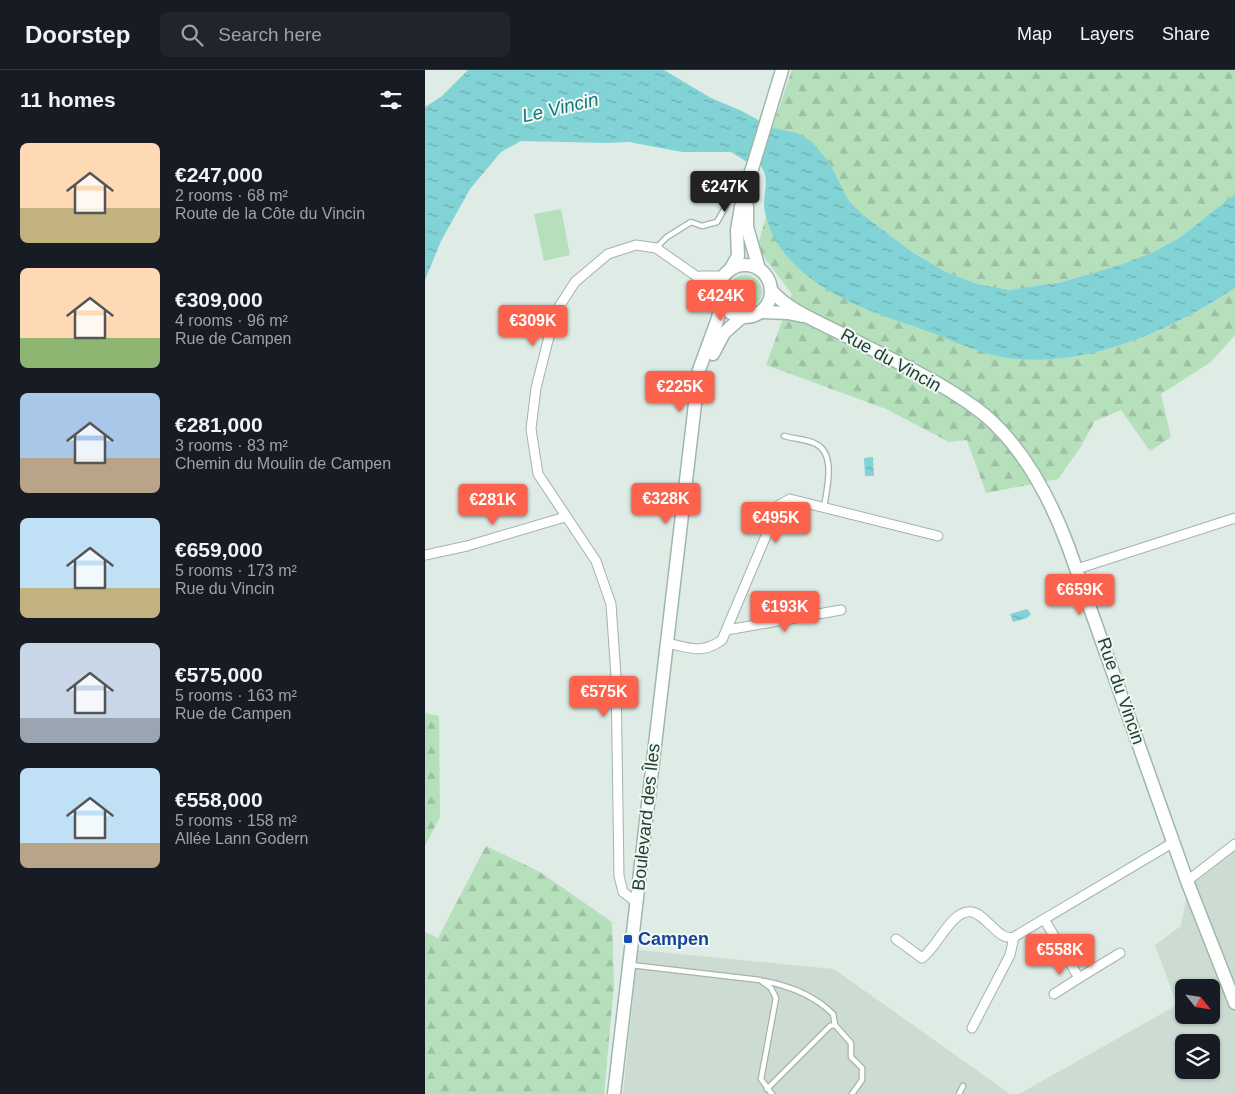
<!DOCTYPE html>
<html lang="en">
<head>
<meta charset="utf-8">
<style>
  body { margin:0; font-family:Helvetica,sans-serif; background:#20242c; color:#f1f3f6; height:100vh; display:flex; flex-direction:column; font-size:19px; white-space:nowrap }
  * { box-sizing:border-box; margin:0 }
  p { font-size:16px; color:#9ea1a6 }
  .icon { flex:none; width:28px; height:28px; fill:none; stroke:currentColor; stroke-width:2; stroke-linecap:round; stroke-linejoin:round }
  .map { position:relative; flex:1; overflow:hidden }
  .drawer { display:flex; flex-direction:column; background:#171b24; width:425px }
  .drawer>* { flex:none }
  .needle { width:32px; rotate:120deg }
  .fabs { position:absolute; left:750px; top:909px; display:grid; gap:10px }
  .fabs a { display:grid; place-items:center; width:45px; height:45px; border-radius:8px; background:#171b24; box-shadow:0 1px 4px #0004; font-size:25px }
  .price { position:absolute; translate:-50% -42px; padding:0 11px; border-radius:5px; background:#fc624c; color:#fff; font-size:16px; line-height:32px; filter:drop-shadow(0 1px 2px #0008) }
  .price::after { content:''; position:absolute; left:50%; top:30px; width:15px; height:11px; margin-left:-8px; background:inherit; clip-path:polygon(0 0,100% 0,50% 100%) }
  .price.active { background:#222; color:#fff }
  ul { padding:0; list-style:none }
  li { display:flex; align-items:center; gap:15px; height:125px; padding:0 20px }
  li span { display:grid; place-items:center; flex:none; width:140px; height:100px; border-radius:8px; color:#555 }
  li>.icon { margin-inline-start:auto }
  span .icon { width:60px; height:60px; fill:#fffc; stroke-width:1 }
  li b { font-size:21px }
  h2 { display:flex; justify-content:space-between; align-items:center; height:60px; padding:0 20px; font-size:21px }
  header { display:flex; align-items:center; gap:30px; box-sizing:border-box; height:70px; padding:0 25px; background:#171b24; border-bottom:1px solid #363941 }
  header strong { font-size:24px }
  nav { display:flex; gap:28px; margin-inline-start:auto; font-size:18px }
  .search { width:350px; height:45px; background:#20242c; display:flex; align-items:center; gap:12px; box-sizing:border-box; padding:0 18px; border-radius:8px; color:#9ea1a6; font-size:19px }
  main { display:flex; flex:1; min-height:0 }
  .map>svg:first-child { display:block }
</style>
</head>
<body>
<header>
<strong>Doorstep</strong>
<div class="search"><svg class="icon" aria-label="search" viewBox="0 0 24 24"><circle cx="10" cy="10" r="6"/><path d="M15 15l6 6"/></svg>Search here</div>
<nav><a>Map</a><a>Layers</a><a>Share</a></nav>
</header>
<main>
<section class="drawer">
<h2>11 homes<svg class="icon" aria-label="filters" viewBox="0 0 24 24"><path d="M4 7h16M4 17h16"/><circle cx="9" cy="7" r="2"/><circle cx="15" cy="17" r="2"/></svg></h2>
<ul>
<li><span style="background:linear-gradient(#ffd9b3 65%,#c2b280 0)"><svg class="icon" aria-label="home" viewBox="0 0 24 24"><path d="M3 11l9-7 9 7M6 9v11h12V9"/></svg></span><div><b>€247,000</b><p>2 rooms · 68 m²</p><p>Route de la Côte du Vincin</p></div></li>
<li><span style="background:linear-gradient(#ffd9b3 70%,#8fb573 0)"><svg class="icon" aria-label="home" viewBox="0 0 24 24"><path d="M3 11l9-7 9 7M6 9v11h12V9"/></svg></span><div><b>€309,000</b><p>4 rooms · 96 m²</p><p>Rue de Campen</p></div></li>
<li><span style="background:linear-gradient(#a9c7e8 65%,#b9a48a 0)"><svg class="icon" aria-label="home" viewBox="0 0 24 24"><path d="M3 11l9-7 9 7M6 9v11h12V9"/></svg></span><div><b>€281,000</b><p>3 rooms · 83 m²</p><p>Chemin du Moulin de Campen</p></div></li>
<li><span style="background:linear-gradient(#bfe0f5 70%,#c2b280 0)"><svg class="icon" aria-label="home" viewBox="0 0 24 24"><path d="M3 11l9-7 9 7M6 9v11h12V9"/></svg></span><div><b>€659,000</b><p>5 rooms · 173 m²</p><p>Rue du Vincin</p></div></li>
<li><span style="background:linear-gradient(#c9d6e8 75%,#9aa5b1 0)"><svg class="icon" aria-label="home" viewBox="0 0 24 24"><path d="M3 11l9-7 9 7M6 9v11h12V9"/></svg></span><div><b>€575,000</b><p>5 rooms · 163 m²</p><p>Rue de Campen</p></div></li>
<li><span style="background:linear-gradient(#bfe0f5 75%,#b9a48a 0)"><svg class="icon" aria-label="home" viewBox="0 0 24 24"><path d="M3 11l9-7 9 7M6 9v11h12V9"/></svg></span><div><b>€558,000</b><p>5 rooms · 158 m²</p><p>Allée Lann Godern</p></div></li>
</ul>
</section>
<div class="map">
<svg width="810" height="1024" viewBox="0 0 810 1024">
  <defs>
    <pattern id="forest-firs" width="22" height="20" patternUnits="userSpaceOnUse" patternTransform="scale(1.25)"><rect width="22" height="20" fill="#b6dfbc"/><path d="M5 1l3.5 6h-7zM16 11l3.5 6h-7z" fill="#9cc0a2"/></pattern>
    <pattern id="water-ripples" width="26" height="14" patternUnits="userSpaceOnUse" patternTransform="scale(1.25)"><rect width="26" height="14" fill="#82d3d5"/><path d="M2 4q2-2 4 0t4 0M15 11q2-2 4 0t4 0" fill="none" stroke="#6aacad"/></pattern>
  </defs>
  <rect width="100%" height="100%" fill="#dfece5"/>
  <!-- built -->
  <g fill="#cddcd3" fill-rule="evenodd">
    <path d="M810 778V1024H594L752 935 730 875 756 856 764 814ZM759 918H786V945H759ZM759 972H786V1000H759Z"/>
    <path d="M213 880 409 899 585 1024H198Z"/>
  </g>
  <!-- green -->
  <g fill="#b6dfbc">
    <path d="M136 139 145 185 119 191 109 144Z"/>
    <circle cx="320" cy="222" r="17"/>
  </g>
  <!-- forest -->
  <g fill="url(#forest-firs)">
    <path d="M367 0H810V124L754 168 728 182 698 194 637 212 586 220 552 214 519 201 487 182 437 144 424 131 404 92 347 58Z"/>
    <path d="M341 147C367 219 442 238 506 262 531 270 556 284 582 287 600 290 624 288 642 286 702 280 761 251 810 218V265L786 292 736 324 746 367 725 381 696 340 670 351 655 378 633 409 561 423 542 370 524 372 461 339 341 295 367 224 332 178Z"/>
    <path d="M0 643 14 646 15 747 0 776Z"/>
    <path d="M61 776 115 802 187 852 189 915 179 1024H0V862L13 868Z"/>
  </g>
  <!-- water -->
  <g fill="url(#water-ripples)">
    <path d="M43 0H239L286 28 317 41 347 58 372 63 386 71 404 92 424 131 437 144 487 182 519 201 552 214 585 220 637 212 698 194 728 182 754 168 810 124V218C746 261 662 298 583 288 549 283 515 264 482 254 437 239 383 218 355 177 347 166 340 149 339 135 339 120 345 107 335 95L322 92 306 82H257L204 72 182 73 96 71 76 82 45 119 16 171 0 210V37L17 26Z"/>
    <path d="M448 387 449 406H440L439 388Z"/>
    <path d="M602 539 606 544 602 548 588 552 585 544Z"/>
  </g>
  <g fill="none" stroke-linecap="round" stroke-linejoin="round">
    <defs>
      <g id="service">
        <path d="M231 178 242 167 266 152 277 156 292 152 307 125"/>
        <path d="M359 366C369 369 382 369 391 374 411 384 402 419 399 437"/>
        <path d="M206 895 335 910 346 918 351 928 336 1009 347 1024"/>
        <path d="M339 911C365 916 389 925 408 944L410 955"/>
        <path d="M342 1019 405 956 410 955 426 973V987L437 998V1010L427 1024"/>
        <path d="M534 1024 538 1016"/>
      </g>
      <g id="minor">
        <path d="M276 206H298"/>
        <path d="M0 485 42 476 140 447"/>
        <path d="M652 499 810 448"/>
        <path d="M302 560 416 540"/>
        <path d="M241 573C264 577 276 585 297 570L354 435 365 429 513 466"/>
        <path d="M762 811 810 774"/>
        <path d="M212 833 198 822 194 806 191 606 186 534 171 491 113 404 106 359 111 318 130 243 150 212 183 184 211 175 231 178 294 222"/>
        <path d="M619 849 654 908 695 883"/>
        <path d="M471 869 497 888C513 877 526 839 547 842 562 845 574 872 589 867L749 772"/>
        <path d="M629 924 654 908"/>
        <path d="M547 958 585 885 589 867"/>
      </g>
      <g id="secondary">
        <path d="M322 136V157L334 199"/>
        <circle cx="320" cy="221" r="26"/>
        <path d="M305 200 313 186 312 160 319 120 327 99 357 0"/>
        <path d="M346 220C363 241 399 254 423 267 467 290 522 314 561 346 600 380 625 428 643 476L762 811 810 933"/>
        <path d="M335 242 363 243 377 246"/>
        <path d="M288 284 299 263 317 247"/>
        <path d="M189 1024 274 300 293 248 296 231"/>
      </g>
    </defs>
    <!-- service casing -->
    <use href="#service" stroke="#a2b4ab" stroke-width="7"/>
    <!-- minor casing -->
    <use href="#minor" stroke="#a2b4ab" stroke-width="11"/>
    <!-- secondary casing -->
    <use href="#secondary" stroke="#9db8ab" stroke-width="15"/>
    <!-- service -->
    <use href="#service" stroke="#fff" stroke-width="4.5"/>
    <!-- minor -->
    <use href="#minor" stroke="#fff" stroke-width="9"/>
    <!-- secondary -->
    <use href="#secondary" stroke="#fff" stroke-width="12"/>
  </g>
  <!-- markers -->
  <rect fill="#1a4fb4" stroke="#f0f8f3" stroke-width="2" x="198" y="864" width="10" height="10" rx="2.5"/>
  <g text-anchor="middle" stroke-width="4" stroke-linejoin="round" paint-order="stroke">
    <!-- street labels -->
    <g font-size="18" fill="#1f3d31" stroke="#f0f8f3">
      <text transform="translate(466 290) rotate(29)" y="6">Rue du Vincin</text>
      <text transform="translate(696 621) rotate(71)" y="6">Rue du Vincin</text>
      <text transform="translate(221 747) rotate(-84)" y="6">Boulevard des Îles</text>
    </g>
    <!-- transit labels -->
    <g font-size="18" font-weight="bold" fill="#164399" stroke="#f0f8f3" text-anchor="start">
      <text x="213" y="875">Campen</text>
    </g>
    <!-- water labels -->
    <g font-size="19" font-style="italic" fill="#15787d" stroke="#f0f8f3">
      <text transform="translate(135 37) rotate(-13)" y="7">Le Vincin</text>
    </g>
  </g>
</svg>
<div class="fabs">
<a><svg class="needle" viewBox="-14 -14 28 28"><path d="M0-13l5 13h-10z" fill="#e53935"/><path d="M0 13l5-13h-10z" fill="#9ea1a6"/></svg></a>
<a><svg class="icon" aria-label="layers" viewBox="0 0 24 24"><path d="M12 4l9 5-9 5-9-5zM3 14l9 5 9-5"/></svg></a>
</div>
<b class="price active" style="left:300px;top:143px">€247K</b>
<b class="price" style="left:296px;top:252px">€424K</b>
<b class="price" style="left:108px;top:277px">€309K</b>
<b class="price" style="left:255px;top:343px">€225K</b>
<b class="price" style="left:241px;top:455px">€328K</b>
<b class="price" style="left:68px;top:456px">€281K</b>
<b class="price" style="left:351px;top:474px">€495K</b>
<b class="price" style="left:655px;top:546px">€659K</b>
<b class="price" style="left:360px;top:563px">€193K</b>
<b class="price" style="left:179px;top:648px">€575K</b>
<b class="price" style="left:635px;top:906px">€558K</b>
</div>
</main>
</body>
</html>
